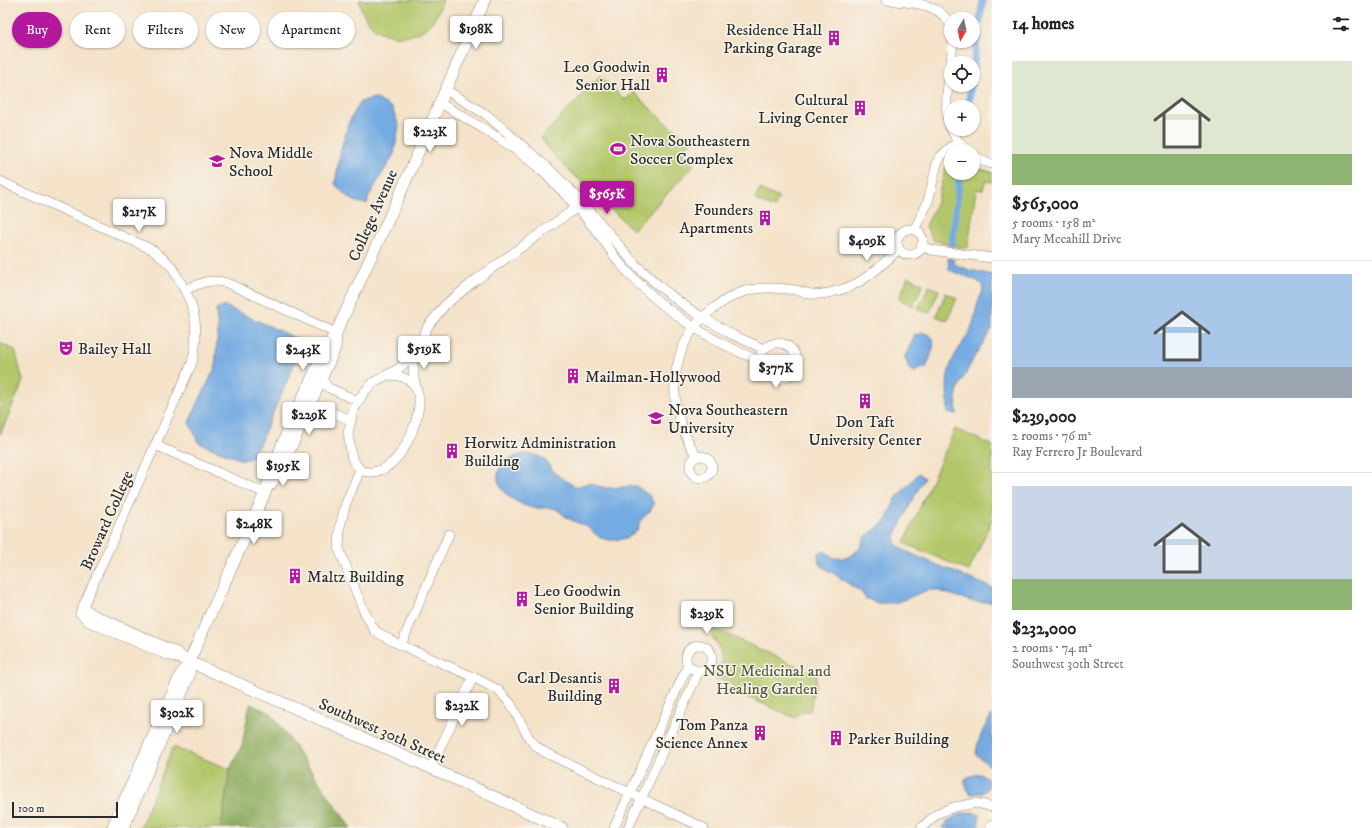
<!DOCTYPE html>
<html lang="en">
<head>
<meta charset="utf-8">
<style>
  body { margin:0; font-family:"IM FELL DW Pica",serif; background:#f6f6f6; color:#222; height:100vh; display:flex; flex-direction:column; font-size:15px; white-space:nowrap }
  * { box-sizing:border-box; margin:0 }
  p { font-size:13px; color:#767676 }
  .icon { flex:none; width:22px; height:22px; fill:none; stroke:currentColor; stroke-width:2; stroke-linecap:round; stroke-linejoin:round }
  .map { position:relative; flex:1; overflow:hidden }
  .sheet { display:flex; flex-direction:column; background:#fff; width:380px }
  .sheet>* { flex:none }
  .top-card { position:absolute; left:12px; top:12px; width:380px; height:36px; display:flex; gap:8px }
  .needle { width:26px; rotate:189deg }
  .fabs { position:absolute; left:944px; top:12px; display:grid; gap:8px }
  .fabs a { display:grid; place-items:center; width:36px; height:36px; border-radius:50%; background:#fff; box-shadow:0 1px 3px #0004; font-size:20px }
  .scale { position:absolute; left:12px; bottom:10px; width:106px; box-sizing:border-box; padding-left:4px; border:2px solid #2b2b2b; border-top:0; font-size:11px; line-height:14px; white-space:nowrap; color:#2b2b2b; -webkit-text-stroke:3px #f7f3e8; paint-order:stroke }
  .price { position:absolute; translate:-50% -34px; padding:0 9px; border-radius:4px; background:#fff; color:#222; font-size:13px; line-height:26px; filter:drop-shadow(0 1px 2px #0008) }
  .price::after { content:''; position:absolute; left:50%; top:24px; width:12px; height:9px; margin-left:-6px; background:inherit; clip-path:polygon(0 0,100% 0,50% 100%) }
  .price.selected { background:#b5179e; color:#fff }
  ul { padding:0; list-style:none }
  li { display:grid; align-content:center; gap:8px; height:212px; padding:0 20px }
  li+li { border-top:1px solid #e0e0e0 }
  li span { display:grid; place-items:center; height:124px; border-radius:0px; color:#555 }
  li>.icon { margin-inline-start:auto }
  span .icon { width:72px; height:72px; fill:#fffc; stroke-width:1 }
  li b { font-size:17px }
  h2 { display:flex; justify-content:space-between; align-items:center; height:48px; padding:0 20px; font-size:17px }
  .chip { padding:0 14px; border-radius:18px; background:#fff; box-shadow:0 1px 3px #0004; font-size:14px; line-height:36px }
  .chip.selected { background:#b5179e; color:#fff }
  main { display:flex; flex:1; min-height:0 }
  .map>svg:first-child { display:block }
</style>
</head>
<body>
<main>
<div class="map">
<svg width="992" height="828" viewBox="0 0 992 828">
  <rect width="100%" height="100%" fill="#f7f3e8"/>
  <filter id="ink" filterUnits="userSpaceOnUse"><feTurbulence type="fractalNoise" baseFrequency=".025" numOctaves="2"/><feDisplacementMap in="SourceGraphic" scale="8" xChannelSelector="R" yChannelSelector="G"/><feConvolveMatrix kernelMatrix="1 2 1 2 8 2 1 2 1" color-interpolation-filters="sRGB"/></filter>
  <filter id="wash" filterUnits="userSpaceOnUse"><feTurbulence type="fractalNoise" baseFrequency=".012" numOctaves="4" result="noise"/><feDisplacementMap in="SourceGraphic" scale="16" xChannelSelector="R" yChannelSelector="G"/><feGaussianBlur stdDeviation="0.9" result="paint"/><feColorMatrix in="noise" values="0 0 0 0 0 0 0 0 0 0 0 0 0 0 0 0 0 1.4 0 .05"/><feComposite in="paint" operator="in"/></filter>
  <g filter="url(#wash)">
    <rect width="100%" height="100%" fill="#f4e2c9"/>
    <!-- green -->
    <g fill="#b3c76b" stroke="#6f794b">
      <path d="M359 0H443C440 7 437 16 432 22 418 40 387 41 371 25 364 18 361 9 359 0Z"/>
      <path d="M600 76 625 100 633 92 672 129 674 128 691 143 682 154 694 165 633 230 556 158 541 138Z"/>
      <path d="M951 160V173H973V165L980 169 992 172V182L985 181 983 190 976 189 968 247 966 248 948 245 933 240 926 226 937 202 945 169Z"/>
      <path d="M760 189 779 198 774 208 755 200Z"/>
      <path d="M908 277 923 284 913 306 899 299Z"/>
      <path d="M929 286 939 290 929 313 918 309Z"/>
      <path d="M946 293 957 298 947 321 936 316Z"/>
      <path d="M0 343 15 350 23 381 0 435Z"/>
      <path d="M955 429 992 445V519L969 571 904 543Z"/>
      <path d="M715 629 816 675 817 676C816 683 814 692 812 698 811 703 812 706 810 711H802L795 718 734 691 733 685 719 679 717 680 715 679C715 673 716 672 719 667 725 656 719 646 712 637Z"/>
      <path d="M173 747 230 769 221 828H140Z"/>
    </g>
    <!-- forest -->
    <path fill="#8eac5f" stroke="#5c6c45" d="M250 704 271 713 351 828H221L230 769 242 745Z"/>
    <!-- water -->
    <g fill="#75abe3" stroke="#506b87">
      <path d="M375 98 392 108 399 126 394 154 369 196 367 204C352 203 344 194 335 184L341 148 350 120 360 102Z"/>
      <path d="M948 258 954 260V264L969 270 992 275V329L974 357 958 389 956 399 957 414 948 413C948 398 945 381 950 367 954 353 965 342 971 329 975 321 975 311 978 302 980 297 985 290 982 285 979 279 956 274 949 270Z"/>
      <path d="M225 306 304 342 258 447 249 459 242 460 199 443 189 422 215 368 218 329 216 310Z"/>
      <path d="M921 333C943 333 930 357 926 368H922L915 372 909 369 906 360 904 359 915 334 918 335Z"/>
      <path d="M526 454 538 456 546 461 554 473 576 487 588 483 606 488 636 486 650 496 654 504 650 511 640 521 638 529 628 537V538C614 540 607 543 594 533 592 531 590 528 588 527 581 524 574 522 568 518 564 516 560 511 556 509 549 506 542 509 534 508 519 506 492 490 499 471 503 459 515 456 526 454Z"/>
      <path d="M919 473 924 478 910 505 895 536V543L902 549 914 555 992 588V602H974L936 590H928L895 603H878L865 598 861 592 819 564 818 554 821 551 826 552 834 558H846L853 554 860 548 865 537 885 522 897 497Z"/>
      <path d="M992 714V767C985 764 983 758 976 755 977 739 985 727 992 714Z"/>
      <path d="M979 774C987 775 989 780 988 788L983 793 971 794C967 789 964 785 965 779L970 776Z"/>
      <path d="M972 812 979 815V828H942C948 818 961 813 972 812Z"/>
    </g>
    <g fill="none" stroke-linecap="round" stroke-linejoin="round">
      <!-- canal -->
      <g stroke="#75abe3" stroke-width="7">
        <path d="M980 21 983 0"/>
        <path d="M973 71 978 34"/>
        <path d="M968 107 971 85"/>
        <path d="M952 244 960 173"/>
      </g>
    </g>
  </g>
  <g filter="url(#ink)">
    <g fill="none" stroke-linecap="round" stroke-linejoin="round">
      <defs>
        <g id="minor">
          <path d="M886 0C910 3 939 1 951 26"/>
          <path d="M953 41C952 55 950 70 948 84 945 112 944 131 968 151"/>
          <path d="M446 90 487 115 547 167 583 203 634 263 659 286 682 304 702 317 733 335 764 349"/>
          <path d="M440 103C475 124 513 144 543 172 563 191 581 211 598 233 607 244 614 257 623 267 660 309 708 340 760 361"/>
          <path d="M973 155 985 162 992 164"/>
          <path d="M0 181 153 250C159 256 167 261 172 267 175 272 178 278 181 283 197 310 199 332 192 363L80 613 89 622 167 655 190 662"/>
          <circle cx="910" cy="242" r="13"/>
          <path d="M914 230 928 202 937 163 941 156 958 141"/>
          <path d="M921 246 931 250 992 258"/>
          <path d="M185 290C201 283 210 278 227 283L336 333"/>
          <circle cx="778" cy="361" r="18"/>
          <path d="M413 356C413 363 413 370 414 378 415 385 418 392 419 399 420 423 400 470 372 472 369 473 364 471 360 470L352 459 348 434 353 411 364 392 374 382 398 369 413 356 428 326 445 305 477 279 583 203"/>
          <path d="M387 375C399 375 407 377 415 386"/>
          <path d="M322 378 326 385 329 388 358 401"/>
          <path d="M305 416 313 410 322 408 350 420"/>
          <path d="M155 445 265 493"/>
          <circle cx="701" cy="467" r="11"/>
          <path d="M696 456C689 444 683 431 679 418 668 378 679 334 713 309 726 299 739 291 756 289 769 287 782 288 795 290 801 291 807 294 813 294 823 295 834 292 843 289 864 283 883 264 899 249"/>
          <path d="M360 470 346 503 340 526 339 549 363 609 375 631 394 642 473 677 498 690 511 704 529 738 537 747 546 753 704 828"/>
          <path d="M83 607 93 614 177 652 184 658"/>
          <circle cx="699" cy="658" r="13"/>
          <path d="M401 645 449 534"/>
          <path d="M431 768 473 677"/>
          <path d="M614 828 688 665"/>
          <path d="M628 828 699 671"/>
          <path d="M921 828 938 813 954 807 977 803 992 807"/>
          <path d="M990 828 992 824"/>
        </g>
        <g id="tertiary">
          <path d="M270 485 280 472 335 348 336 333"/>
          <path d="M190 662 431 768 562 828"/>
          <path d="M112 828 181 674 190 662"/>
          <path d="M123 828 189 676 190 662 193 653 265 493C275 458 290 426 305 393 315 372 323 351 336 333L400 194 485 0"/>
        </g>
      </defs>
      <!-- minor casing -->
      <use href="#minor" stroke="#90867a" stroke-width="10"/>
      <!-- tertiary casing -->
      <use href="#tertiary" stroke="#90867a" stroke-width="12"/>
      <!-- minor -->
      <use href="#minor" stroke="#fff" stroke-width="9"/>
      <!-- tertiary -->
      <use href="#tertiary" stroke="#fff" stroke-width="11"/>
    </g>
  </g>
  <!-- icons -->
  <defs>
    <symbol id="building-bare" viewBox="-9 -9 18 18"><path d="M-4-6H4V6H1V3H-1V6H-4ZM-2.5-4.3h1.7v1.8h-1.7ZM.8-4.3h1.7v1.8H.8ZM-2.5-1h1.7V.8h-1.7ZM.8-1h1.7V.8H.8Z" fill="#b5179e" stroke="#f7f3e8" stroke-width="2.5" paint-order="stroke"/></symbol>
    <symbol id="stadium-bare" viewBox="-9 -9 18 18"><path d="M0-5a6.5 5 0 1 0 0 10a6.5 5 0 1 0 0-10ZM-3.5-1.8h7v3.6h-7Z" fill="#b5179e" stroke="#f7f3e8" stroke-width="2.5" paint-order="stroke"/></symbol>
    <symbol id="school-bare" viewBox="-9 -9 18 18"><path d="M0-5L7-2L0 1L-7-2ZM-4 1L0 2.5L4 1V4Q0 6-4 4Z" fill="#b5179e" stroke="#f7f3e8" stroke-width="2.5" paint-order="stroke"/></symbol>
    <symbol id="theatre-bare" viewBox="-9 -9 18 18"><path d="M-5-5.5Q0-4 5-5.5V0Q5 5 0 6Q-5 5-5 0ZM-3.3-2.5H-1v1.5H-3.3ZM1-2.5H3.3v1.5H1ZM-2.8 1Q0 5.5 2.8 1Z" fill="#b5179e" stroke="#f7f3e8" stroke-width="2.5" paint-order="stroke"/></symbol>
    <symbol id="university-bare" viewBox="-9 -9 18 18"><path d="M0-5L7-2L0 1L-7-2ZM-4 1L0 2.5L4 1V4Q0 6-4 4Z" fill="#b5179e" stroke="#f7f3e8" stroke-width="2.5" paint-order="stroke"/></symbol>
  </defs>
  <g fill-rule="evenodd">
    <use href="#building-bare" x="823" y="27" width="22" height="22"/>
    <use href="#building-bare" x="651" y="64" width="22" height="22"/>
    <use href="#building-bare" x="849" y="97" width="22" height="22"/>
    <use href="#stadium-bare" x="607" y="138" width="22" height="22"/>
    <use href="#school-bare" x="206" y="150" width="22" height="22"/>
    <use href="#building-bare" x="754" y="207" width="22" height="22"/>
    <use href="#theatre-bare" x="55" y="337" width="22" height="22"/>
    <use href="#building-bare" x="562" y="365" width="22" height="22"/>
    <use href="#building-bare" x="854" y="390" width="22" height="22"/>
    <use href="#university-bare" x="645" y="407" width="22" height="22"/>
    <use href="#building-bare" x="441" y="440" width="22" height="22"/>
    <use href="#building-bare" x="284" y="565" width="22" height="22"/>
    <use href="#building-bare" x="511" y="588" width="22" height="22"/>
    <use href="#building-bare" x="603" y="675" width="22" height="22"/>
    <use href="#building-bare" x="749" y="722" width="22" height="22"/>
    <use href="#building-bare" x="825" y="727" width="22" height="22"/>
  </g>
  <g text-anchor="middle" stroke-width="3" stroke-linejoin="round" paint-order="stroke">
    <!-- poi labels -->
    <g font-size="16" fill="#2b2b2b" stroke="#f7f3e8" text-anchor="start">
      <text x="822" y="35" text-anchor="end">Residence Hall<tspan x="822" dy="18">Parking Garage</tspan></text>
      <text x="650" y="72" text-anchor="end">Leo Goodwin<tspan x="650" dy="18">Senior Hall</tspan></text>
      <text x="848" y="105" text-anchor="end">Cultural<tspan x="848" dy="18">Living Center</tspan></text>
      <text x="630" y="146">Nova Southeastern<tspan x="630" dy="18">Soccer Complex</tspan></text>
      <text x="229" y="158">Nova Middle<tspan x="229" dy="18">School</tspan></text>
      <text x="753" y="215" text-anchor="end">Founders<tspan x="753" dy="18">Apartments</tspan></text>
      <text x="78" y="354">Bailey Hall</text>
      <text x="585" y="382">Mailman-Hollywood</text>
      <text x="668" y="415">Nova Southeastern<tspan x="668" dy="18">University</tspan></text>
      <text x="865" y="427" text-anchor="middle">Don Taft<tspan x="865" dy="18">University Center</tspan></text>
      <text x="464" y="448">Horwitz Administration<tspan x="464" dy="18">Building</tspan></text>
      <text x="307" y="582">Maltz Building</text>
      <text x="534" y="596">Leo Goodwin<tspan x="534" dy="18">Senior Building</tspan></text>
      <text x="602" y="683" text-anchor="end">Carl Desantis<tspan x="602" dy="18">Building</tspan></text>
      <text x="748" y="730" text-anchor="end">Tom Panza<tspan x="748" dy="18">Science Annex</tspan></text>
      <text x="848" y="744">Parker Building</text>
    </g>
    <!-- street labels -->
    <g font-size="16" fill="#2b2b2b" stroke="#f7f3e8">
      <text transform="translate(372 215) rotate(-66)" y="6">College Avenue</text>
      <text transform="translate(106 520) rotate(-66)" y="6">Broward College</text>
      <text transform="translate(383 730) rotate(24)" y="6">Southwest 30th Street</text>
    </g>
    <!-- park labels -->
    <g font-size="16" fill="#545a3e" stroke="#f7f3e8">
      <text x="767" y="676">NSU Medicinal and<tspan x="767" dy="18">Healing Garden</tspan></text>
    </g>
  </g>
</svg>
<div class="fabs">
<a><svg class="needle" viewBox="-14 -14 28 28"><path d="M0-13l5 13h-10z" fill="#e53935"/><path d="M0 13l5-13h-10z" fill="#767676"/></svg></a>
<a><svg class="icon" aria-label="locate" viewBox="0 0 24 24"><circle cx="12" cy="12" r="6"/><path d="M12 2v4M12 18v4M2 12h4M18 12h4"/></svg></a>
<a>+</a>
<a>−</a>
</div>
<div class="scale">100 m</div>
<b class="price" style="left:476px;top:50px">$198K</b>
<b class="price" style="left:430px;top:153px">$223K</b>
<b class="price selected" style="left:607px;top:215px">$565K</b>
<b class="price" style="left:139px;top:233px">$217K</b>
<b class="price" style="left:867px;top:262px">$409K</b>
<b class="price" style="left:424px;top:370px">$519K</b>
<b class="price" style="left:303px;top:371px">$243K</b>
<b class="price" style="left:776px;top:389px">$377K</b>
<b class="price" style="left:309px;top:436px">$229K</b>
<b class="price" style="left:283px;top:487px">$195K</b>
<b class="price" style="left:254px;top:545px">$248K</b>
<b class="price" style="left:707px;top:635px">$239K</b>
<b class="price" style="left:462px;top:727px">$232K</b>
<b class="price" style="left:177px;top:734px">$302K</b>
<div class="top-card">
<a class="chip selected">Buy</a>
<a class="chip">Rent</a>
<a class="chip">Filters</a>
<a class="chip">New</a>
<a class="chip">Apartment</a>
</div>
</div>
<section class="sheet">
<h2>14 homes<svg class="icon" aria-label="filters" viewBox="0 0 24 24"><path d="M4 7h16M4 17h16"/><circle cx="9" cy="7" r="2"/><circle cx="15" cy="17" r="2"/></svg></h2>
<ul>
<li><span style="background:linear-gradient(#dfe7d0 75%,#8fb573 0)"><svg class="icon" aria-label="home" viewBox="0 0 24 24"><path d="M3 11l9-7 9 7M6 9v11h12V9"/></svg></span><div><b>$565,000</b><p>5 rooms · 158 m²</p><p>Mary Mccahill Drive</p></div></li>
<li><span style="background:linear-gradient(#a9c7e8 75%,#9aa5b1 0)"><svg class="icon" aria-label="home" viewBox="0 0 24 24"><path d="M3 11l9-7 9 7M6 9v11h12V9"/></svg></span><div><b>$239,000</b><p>2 rooms · 76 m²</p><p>Ray Ferrero Jr Boulevard</p></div></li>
<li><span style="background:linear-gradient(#c9d6e8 75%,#8fb573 0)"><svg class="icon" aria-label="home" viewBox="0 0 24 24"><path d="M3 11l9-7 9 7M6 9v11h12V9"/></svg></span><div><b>$232,000</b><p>2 rooms · 74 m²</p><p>Southwest 30th Street</p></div></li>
</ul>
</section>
</main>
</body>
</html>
